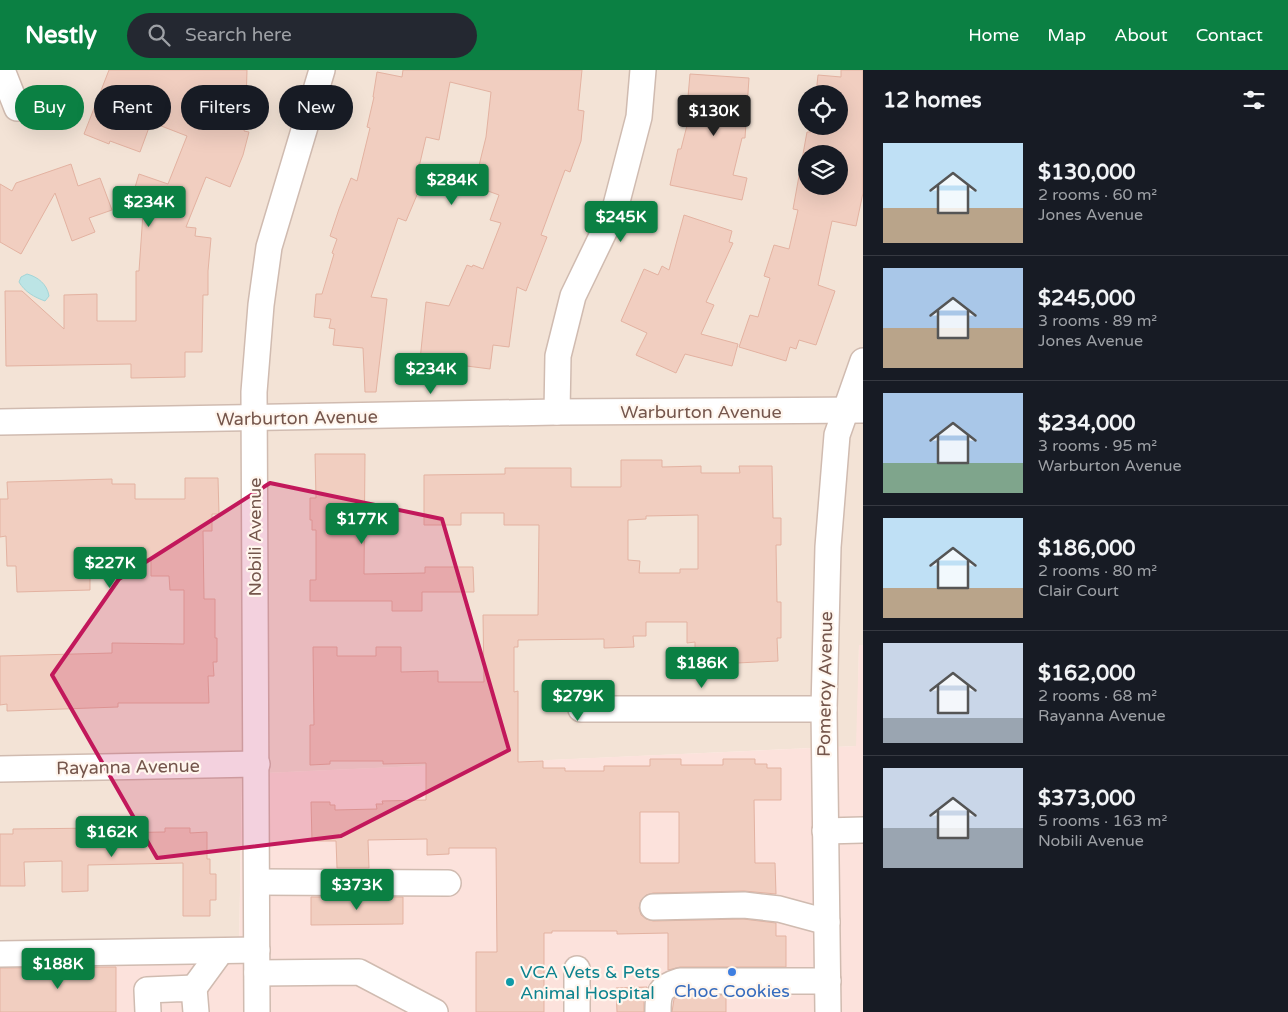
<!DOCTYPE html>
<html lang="en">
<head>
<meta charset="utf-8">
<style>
  body { margin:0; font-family:"Varela Round",sans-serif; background:#242831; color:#f1f3f6; height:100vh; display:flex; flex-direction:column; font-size:19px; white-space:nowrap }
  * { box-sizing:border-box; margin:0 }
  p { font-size:16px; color:#9ea1a6 }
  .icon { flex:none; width:28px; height:28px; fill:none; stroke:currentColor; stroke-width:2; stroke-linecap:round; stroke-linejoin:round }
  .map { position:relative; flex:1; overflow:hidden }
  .side { display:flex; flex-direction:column; background:#171b24; width:425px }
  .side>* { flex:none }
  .hud { position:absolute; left:15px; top:15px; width:475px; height:45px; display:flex; gap:10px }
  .buttons { position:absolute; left:798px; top:15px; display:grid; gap:10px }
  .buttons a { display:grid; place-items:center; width:50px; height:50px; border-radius:50%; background:#171b24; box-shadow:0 5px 20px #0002; font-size:25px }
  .price { position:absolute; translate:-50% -42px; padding:0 11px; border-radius:5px; background:#0b8043; color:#fff; font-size:16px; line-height:32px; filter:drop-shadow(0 1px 2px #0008) }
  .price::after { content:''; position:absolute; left:50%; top:30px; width:15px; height:11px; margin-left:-8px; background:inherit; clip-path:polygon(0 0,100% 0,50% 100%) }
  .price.active { background:#222; color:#fff }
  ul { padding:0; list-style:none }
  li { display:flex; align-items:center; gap:15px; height:125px; padding:0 20px }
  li+li { border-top:1px solid #363941 }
  li span { display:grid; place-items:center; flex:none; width:140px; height:100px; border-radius:0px; color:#555 }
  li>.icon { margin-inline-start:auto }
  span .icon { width:60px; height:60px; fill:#fffc; stroke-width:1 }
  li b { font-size:21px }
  h2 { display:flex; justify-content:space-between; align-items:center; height:60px; padding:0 20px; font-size:21px }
  .pill { padding:0 18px; border-radius:22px; background:#171b24; box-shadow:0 5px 20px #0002; font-size:18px; line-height:45px }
  .pill.active { background:#0b8043; color:#fff }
  header { display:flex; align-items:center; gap:30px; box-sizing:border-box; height:70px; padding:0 25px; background:#0b8043; color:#fff }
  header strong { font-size:24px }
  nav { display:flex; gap:28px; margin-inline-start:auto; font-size:18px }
  .search { width:350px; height:45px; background:#242831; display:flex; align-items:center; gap:12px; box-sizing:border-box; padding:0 18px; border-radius:28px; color:#9ea1a6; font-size:19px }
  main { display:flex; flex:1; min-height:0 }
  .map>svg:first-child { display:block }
</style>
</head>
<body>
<header>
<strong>Nestly</strong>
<div class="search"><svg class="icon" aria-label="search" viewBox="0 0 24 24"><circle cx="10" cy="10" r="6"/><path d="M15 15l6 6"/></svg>Search here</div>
<nav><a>Home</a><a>Map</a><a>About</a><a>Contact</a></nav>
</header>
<main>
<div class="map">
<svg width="863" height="942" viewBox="0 0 863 942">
  <rect width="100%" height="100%" fill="#fcf2e8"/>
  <!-- residential -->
  <path fill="#f3e3d6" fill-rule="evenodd" d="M0 0H863V575H859L857 676 242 704 239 880H0ZM806 24H839V56H806ZM806 84H839V116H806Z"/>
  <!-- commercial -->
  <path fill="#fce2dc" d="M859 575H863V942H0V880H239L242 704 856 676Z"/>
  <!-- water -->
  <path fill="#bce4e5" stroke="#a3d5d7" d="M27 204C38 207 47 214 49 226L45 231C34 227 25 222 19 212L21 207Z"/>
  <!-- building -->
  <g fill="#f1cec0" stroke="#e3b2a1" fill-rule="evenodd">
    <path d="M109 0H247L246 35 244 45 248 46 244 61 249 62 243 85 230 117 206 107 186 157 196 158 195 166 211 168 208 201V225H203L202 282H185V307L131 308V294L6 296 5 221H22L64 259V225L97 224V251H136V201H139L144 129 130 134 139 104 168 114 187 66 151 52 140 82 110 71 109 74 84 64Z"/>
    <path d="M403 0H582L578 40 584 41 581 71 570 102 565 100 541 165 547 167 526 221 517 217 509 277 493 275 490 299 420 290 426 232 449 236 467 195 472 197 473 195 483 199 501 153 490 150 499 125 474 116 486 67 491 22 450 12 439 70 426 67 416 110 422 113 406 151 398 148 371 227 387 229 376 322H365L363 278 333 275 335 259 329 258 331 249 314 247 316 224H322L334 184 332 183 337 169 330 166 339 139 351 108 357 111 370 58 367 57 374 27H373L377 2 402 7Z"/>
    <path d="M841 0H863V123L856 156 832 151 818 215 835 221 816 275 799 270 796 279 790 277 786 291 739 277 750 245 758 247 770 208 764 206 774 175 789 179 798 140 793 139 807 62H811L812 56H839V24H816L818 5 841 7ZM806 84H839V116H806Z"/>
    <path d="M690 4 749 8 745 68H742L733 105 747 108 742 130 670 115 678 79H681L694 28 688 27Z"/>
    <path d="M71 94 78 116 100 108 112 140 89 148 95 162 72 171 55 123 21 184 0 172V114L12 121 16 113Z"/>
    <path d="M684 145 732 161 729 172 733 173 706 232 714 235 701 264 738 274 732 296 685 284 676 303 636 285 647 263 621 251 644 199 658 205 662 196 669 200Z"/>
    <path d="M315 384H365L364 504 425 503V497H473L474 522H422V541H392V531H310V510H316V460H312V450H310V428H316Z"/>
    <path d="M621 390H662V397L701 396V403H740L739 396H772L773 448H781V475H776L777 532H781V568H777L778 591 737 593V591H695V572L687 573V552H646V566H633L634 577 604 578V569L518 570V577H514V622L518 621V692L543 691V698H565V701H604V696H650V689H681V695H723V689H755V694H767V698H781V730H754L755 793H775L776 824 744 821 653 823 646 825 641 830 639 838 641 845 646 849 653 851 743 849 776 853V866H786V897H680L668 900V863L617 864V861H552V863H544V942H476V882H497L496 778H449V784L427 785V769L368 770 369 798H337L336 771H312L311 732H330V735H335V740L377 739 376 734H383L382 731 426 730V693L383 694V691H330V694L310 695V655H314L313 577H337V586H376V577H401V602L438 601V612H484L483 545H538L539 455H504V443H461V455H424V405L505 404V398H571V417H621ZM698 445V499H680V503H639L640 491 628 490V450L646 449V446ZM640 742H679V793H640Z"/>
    <path d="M185 408H218L219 444H212V461H203L204 529H215V568H217V592H213L214 606H208L209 633H118V637L7 641V634L0 635V586L112 583V573L184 574V520H170L169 506H151V489H106V496H90V520L17 522 16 496H7L6 466 0 467V429H8L7 412 112 409V414H135V429H185Z"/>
    <path d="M104 758V763L165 762V758H190V763L207 762V789H210V804H216V830H210V846H183V793L88 795V821L62 822V791L24 792 25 816H0V764H13V759Z"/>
    <path d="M311 827H403V854L311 855Z"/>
    <path d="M116 897V942H0V898Z"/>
    <path d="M647 917 644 928V942H617L616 918Z"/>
    <path d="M682 925H726V942H672L674 929Z"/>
  </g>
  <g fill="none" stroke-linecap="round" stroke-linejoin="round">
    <defs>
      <g id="minor">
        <path d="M2 0 17 38"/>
        <path d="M557 342 558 286 573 226 615 139 639 47 643 0"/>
        <path d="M0 352 557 342 863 340"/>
        <path d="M581 639H824"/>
        <path d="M0 699 257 694"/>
        <path d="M825 761 863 760"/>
        <path d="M257 812 448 813"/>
        <path d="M653 837 744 835 779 839 827 852"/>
        <path d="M0 884 257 880"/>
        <path d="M257 903 359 902 435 942"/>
        <path d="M194 918 221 881"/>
        <path d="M148 942 147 920 194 918 196 942"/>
        <path d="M257 942 254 322 261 235 269 177 322 0"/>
        <path d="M577 942V899"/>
        <path d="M658 942C658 922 660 917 680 911H828"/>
        <path d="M828 942 824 639 828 477 837 365 863 291"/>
      </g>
    </defs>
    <!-- minor casing -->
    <use href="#minor" stroke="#d0bbb0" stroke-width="28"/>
    <!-- minor -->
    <use href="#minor" stroke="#fff" stroke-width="25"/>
  </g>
  <!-- marked area -->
  <path fill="#c2185b" fill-opacity="0.2" stroke="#c2185b" stroke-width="4" stroke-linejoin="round" d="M270 413 442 449 509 680 341 766 157 788 52 605 119 509Z"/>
  <!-- markers -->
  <circle fill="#3f7fe0" stroke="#fff6ee" stroke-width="2" cx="732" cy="902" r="5"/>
  <circle fill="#0f9aa8" stroke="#fff6ee" stroke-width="2" cx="510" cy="912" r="5"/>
  <g text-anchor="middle" stroke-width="4.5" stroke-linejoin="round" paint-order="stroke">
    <!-- street labels -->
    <g font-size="18" fill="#75564c" stroke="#fff6ee">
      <text x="701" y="348">Warburton Avenue</text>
      <text transform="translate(297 348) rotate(-1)" y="6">Warburton Avenue</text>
      <text transform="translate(255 467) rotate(-90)" y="6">Nobili Avenue</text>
      <text transform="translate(825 614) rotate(-89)" y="6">Pomeroy Avenue</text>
      <text transform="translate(128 697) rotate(-1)" y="6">Rayanna Avenue</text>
    </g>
    <!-- culture labels -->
    <g font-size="18" fill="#0d838f" stroke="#fff6ee" text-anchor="start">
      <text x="520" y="908">VCA Vets &amp; Pets<tspan x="520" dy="21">Animal Hospital</tspan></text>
    </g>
    <!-- shop labels -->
    <g font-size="18" fill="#366cbe" stroke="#fff6ee">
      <text x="732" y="927">Choc Cookies</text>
    </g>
  </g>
</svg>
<div class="buttons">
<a><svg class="icon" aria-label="locate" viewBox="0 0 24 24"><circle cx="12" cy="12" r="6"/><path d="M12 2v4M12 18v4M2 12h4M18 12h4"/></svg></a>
<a><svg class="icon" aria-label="layers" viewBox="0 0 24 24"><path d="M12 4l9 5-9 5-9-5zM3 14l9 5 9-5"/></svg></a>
</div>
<b class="price active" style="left:714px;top:67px">$130K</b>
<b class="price" style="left:452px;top:136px">$284K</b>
<b class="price" style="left:149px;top:158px">$234K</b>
<b class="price" style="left:621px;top:173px">$245K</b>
<b class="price" style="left:431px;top:325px">$234K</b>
<b class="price" style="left:362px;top:475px">$177K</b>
<b class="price" style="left:110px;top:519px">$227K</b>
<b class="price" style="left:702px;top:619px">$186K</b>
<b class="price" style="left:578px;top:652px">$279K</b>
<b class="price" style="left:112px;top:788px">$162K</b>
<b class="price" style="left:357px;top:841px">$373K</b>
<b class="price" style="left:58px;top:920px">$188K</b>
<div class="hud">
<a class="pill active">Buy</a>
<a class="pill">Rent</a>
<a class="pill">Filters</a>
<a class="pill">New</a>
</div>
</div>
<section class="side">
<h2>12 homes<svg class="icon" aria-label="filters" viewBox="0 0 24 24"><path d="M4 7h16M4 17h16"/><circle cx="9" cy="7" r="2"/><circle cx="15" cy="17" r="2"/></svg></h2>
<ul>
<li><span style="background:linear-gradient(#bfe0f5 65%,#b9a48a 0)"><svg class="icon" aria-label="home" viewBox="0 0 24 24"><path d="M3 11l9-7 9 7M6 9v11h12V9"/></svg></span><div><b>$130,000</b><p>2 rooms · 60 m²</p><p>Jones Avenue</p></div></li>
<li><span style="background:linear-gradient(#a9c7e8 60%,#b9a48a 0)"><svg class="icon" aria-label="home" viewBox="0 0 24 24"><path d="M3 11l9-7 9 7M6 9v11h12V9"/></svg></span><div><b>$245,000</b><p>3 rooms · 89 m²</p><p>Jones Avenue</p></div></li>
<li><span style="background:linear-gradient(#a9c7e8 70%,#7fa58c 0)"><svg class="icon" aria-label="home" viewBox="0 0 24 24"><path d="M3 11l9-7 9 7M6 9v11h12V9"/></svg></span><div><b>$234,000</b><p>3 rooms · 95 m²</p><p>Warburton Avenue</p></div></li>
<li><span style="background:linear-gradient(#bfe0f5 70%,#b9a48a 0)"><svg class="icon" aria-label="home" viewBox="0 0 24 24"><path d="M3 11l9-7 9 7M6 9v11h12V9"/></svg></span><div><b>$186,000</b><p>2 rooms · 80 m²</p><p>Clair Court</p></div></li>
<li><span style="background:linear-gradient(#c9d6e8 75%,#9aa5b1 0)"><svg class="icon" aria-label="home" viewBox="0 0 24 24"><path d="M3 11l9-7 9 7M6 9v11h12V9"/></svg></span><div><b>$162,000</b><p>2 rooms · 68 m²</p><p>Rayanna Avenue</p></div></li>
<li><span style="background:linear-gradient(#c9d6e8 60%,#9aa5b1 0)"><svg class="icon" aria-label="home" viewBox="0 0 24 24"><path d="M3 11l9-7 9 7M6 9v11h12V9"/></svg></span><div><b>$373,000</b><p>5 rooms · 163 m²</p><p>Nobili Avenue</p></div></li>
</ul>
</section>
</main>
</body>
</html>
